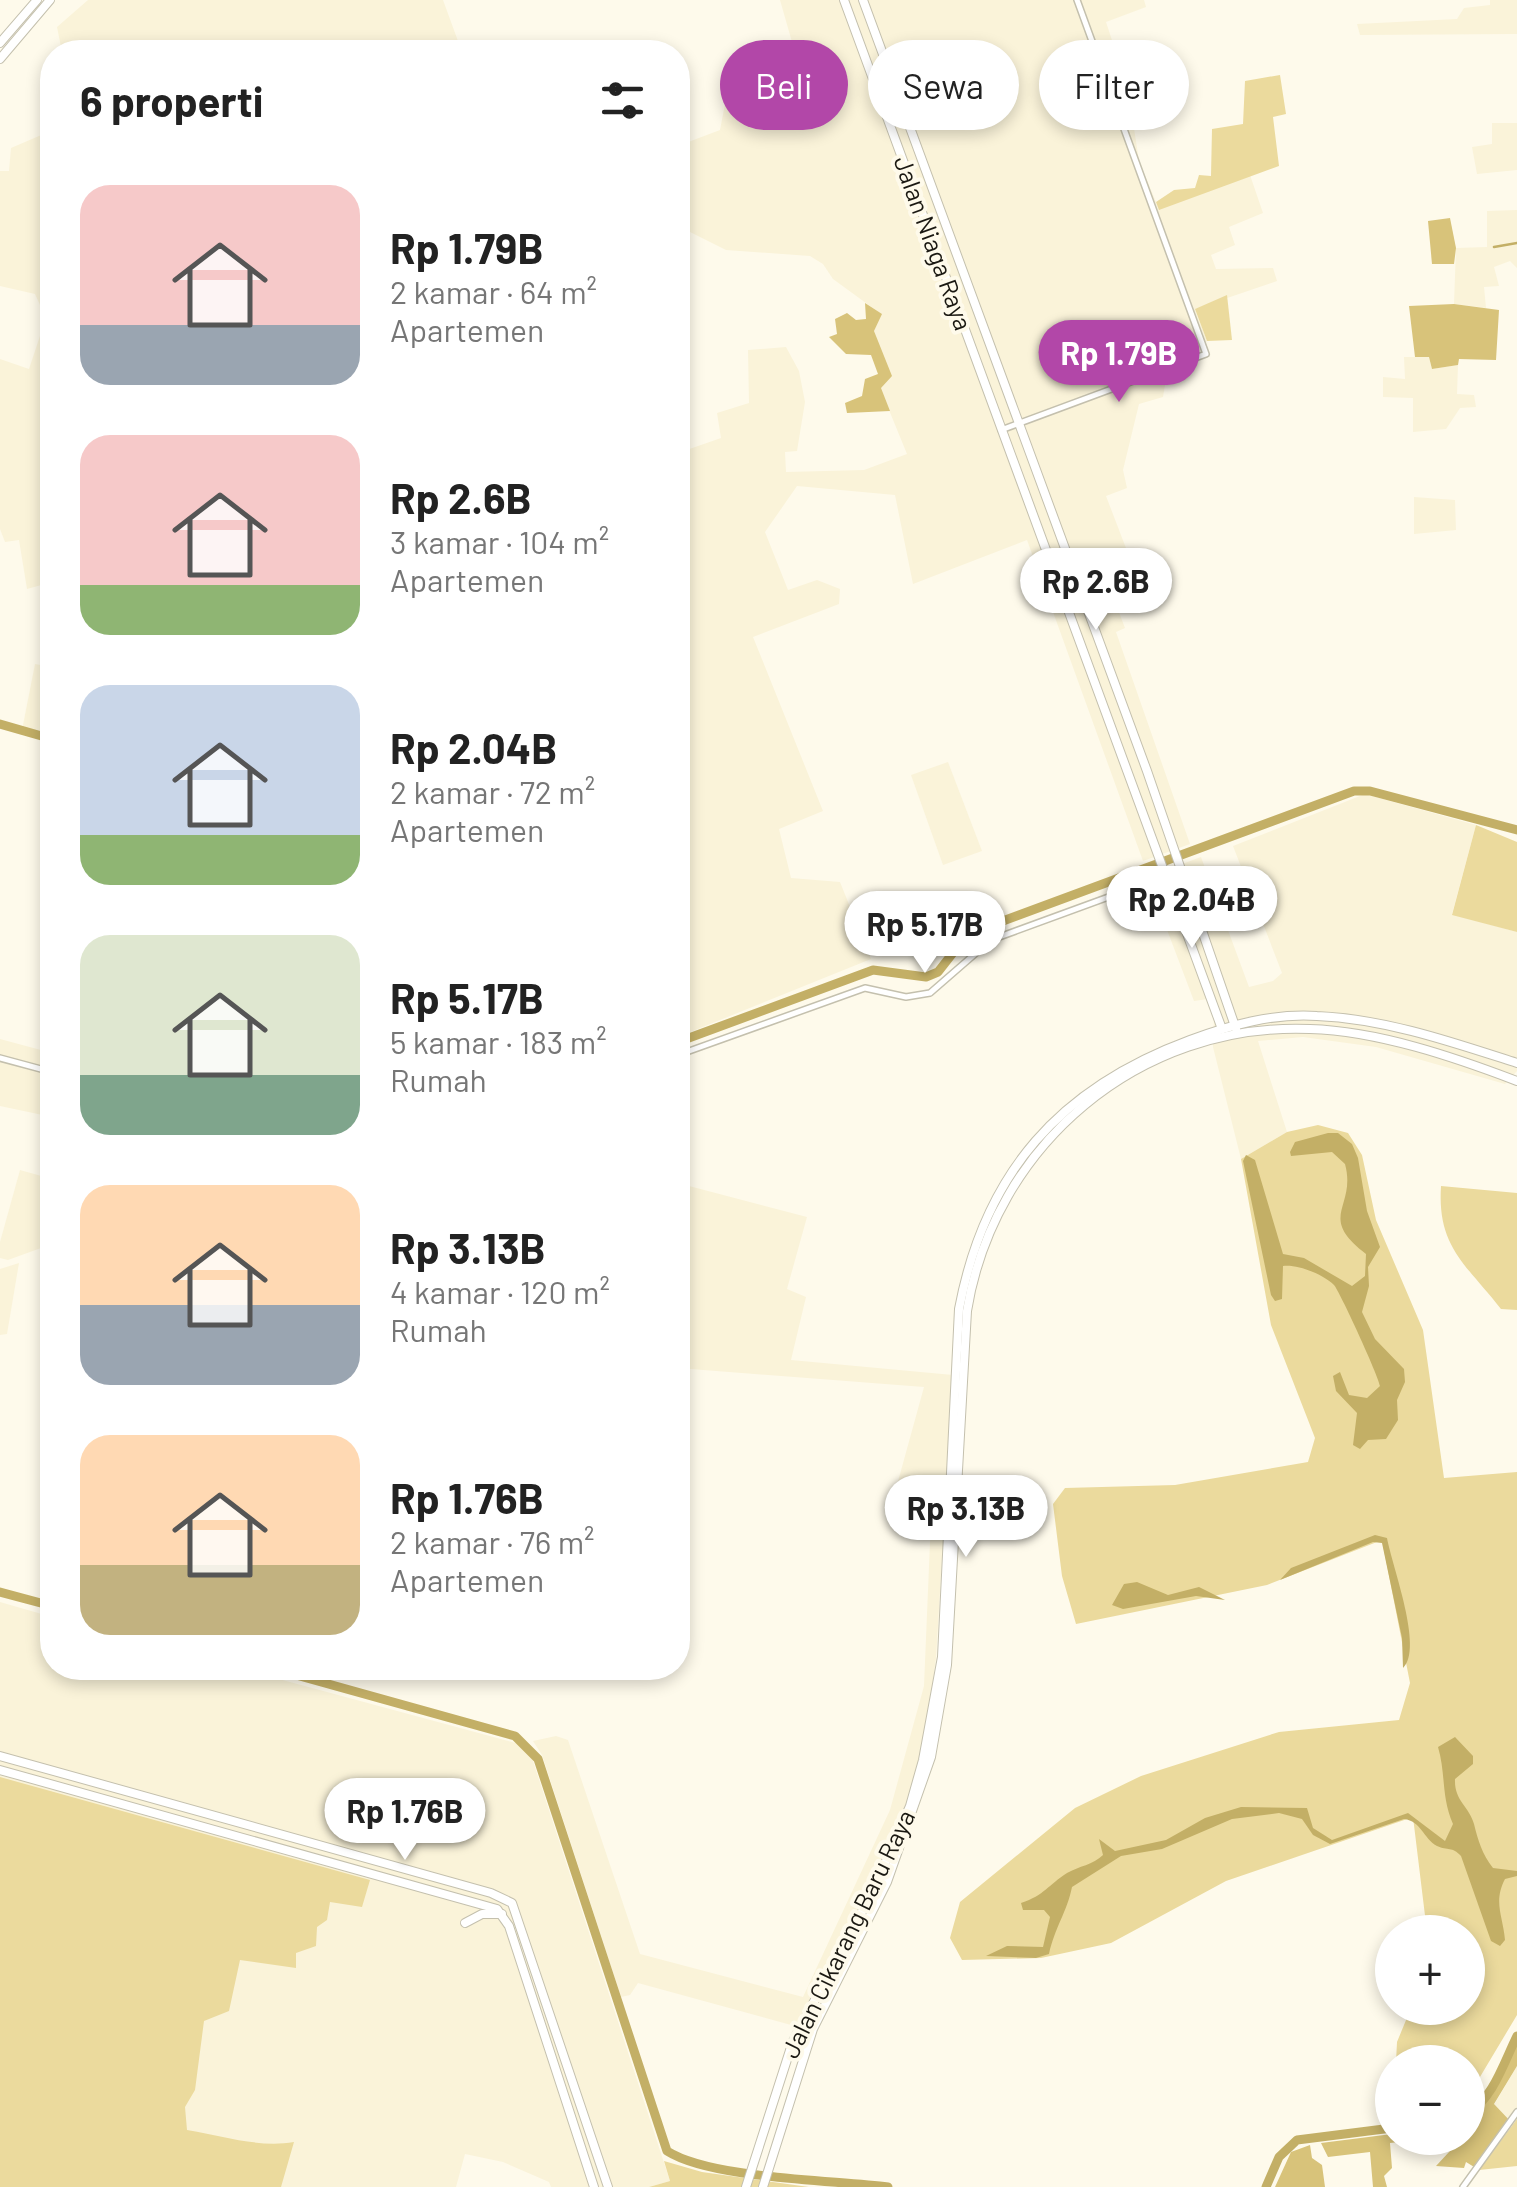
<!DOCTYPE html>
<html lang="id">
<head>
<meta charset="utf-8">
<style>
  body { margin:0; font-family:Barlow,sans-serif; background:#f2f2f2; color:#222; height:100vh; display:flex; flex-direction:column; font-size:38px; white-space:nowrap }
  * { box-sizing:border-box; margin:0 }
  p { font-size:32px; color:#767676 }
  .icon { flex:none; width:55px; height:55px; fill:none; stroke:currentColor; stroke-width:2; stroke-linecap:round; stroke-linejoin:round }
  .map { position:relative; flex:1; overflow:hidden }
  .side { position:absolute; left:40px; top:40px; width:650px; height:1640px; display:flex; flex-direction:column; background:#fff; border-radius:40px; box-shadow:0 5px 15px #0003 }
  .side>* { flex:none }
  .hud { position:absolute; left:720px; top:40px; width:645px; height:90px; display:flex; gap:20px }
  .controls { position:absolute; left:1375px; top:1915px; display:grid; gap:20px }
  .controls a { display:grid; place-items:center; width:110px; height:110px; border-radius:50%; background:#fff; box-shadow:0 5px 15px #0003; font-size:50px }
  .price { position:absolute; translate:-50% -85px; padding:0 22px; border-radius:35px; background:#fff; color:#222; font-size:32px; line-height:65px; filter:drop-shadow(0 2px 5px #0008) }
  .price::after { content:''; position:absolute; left:50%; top:60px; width:30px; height:22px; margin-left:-15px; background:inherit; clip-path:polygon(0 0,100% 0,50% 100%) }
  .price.on { background:#b247a8; color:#fff }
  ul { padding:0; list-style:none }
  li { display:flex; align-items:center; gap:30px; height:250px; padding:0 40px }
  li span { display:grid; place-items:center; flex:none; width:280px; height:200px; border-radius:30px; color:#555 }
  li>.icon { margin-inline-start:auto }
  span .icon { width:120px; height:120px; fill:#fffc; stroke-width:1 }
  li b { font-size:42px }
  h2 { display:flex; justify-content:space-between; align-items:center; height:120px; padding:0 40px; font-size:42px }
  .pill { padding:0 35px; border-radius:45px; background:#fff; box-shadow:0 5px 15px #0003; font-size:35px; line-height:90px }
  .pill.on { background:#b247a8; color:#fff }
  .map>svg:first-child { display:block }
</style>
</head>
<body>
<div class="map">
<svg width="1517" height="2187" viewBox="0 0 1517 2187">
  <rect width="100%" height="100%" fill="#fefaeb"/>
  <!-- built -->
  <g fill="#faf3d9">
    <path d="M88 0H443L462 52H469H62L57 27Z"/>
    <path d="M780 0H1144L1146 7 1106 22 1128 89 1139 161 1159 209 1250 175 1263 213 1229 227 1235 245 1211 255 1216 269 1273 268 1277 281 1195 309 1207 341 1194 357 1168 367 1163 397 1139 404 1123 470 1127 488 1106 496 1134 569 1107 581 1125 628 1116 632 1190 844 1143 861 1027 540 913 584 895 495 797 486 765 532 788 590 817 580 840 589 839 604 753 637 823 811 779 829 791 878 840 882 871 959 678 1037V453L721 438 717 413 749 403 748 350 786 347 799 371 805 402 797 451 785 452 786 472 864 470 907 454 880 388 886 367 874 331 881 314 833 279 823 264 810 256 726 250 678 226 683 144 720 130 725 104 773 95 804 84Z"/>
    <path d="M1490 0H1517V34L1360 35 1357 24 1457 19 1464 8 1490 5Z"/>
    <path d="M52 113V582L27 589 19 540 5 542 0 529V359L29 369 46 318 35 294 0 286V171H9L11 148 46 133 42 120Z"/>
    <path d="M1492 123H1517V170L1477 174 1472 147 1492 144Z"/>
    <path d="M1517 210V268L1510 261 1494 267 1499 286 1484 287 1486 308 1454 304 1456 248 1487 247V211Z"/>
    <path d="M1404 357H1429L1432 369 1458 365 1457 394 1474 395 1476 407 1460 408 1446 429 1413 432V398L1383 397V377L1405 379Z"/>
    <path d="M1414 497 1455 500 1456 530 1414 534Z"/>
    <path d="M35 664 52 667V739L22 730Z"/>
    <path d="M948 762 982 851 943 865 911 775Z"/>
    <path d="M1365 794 1476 825 1452 914 1517 932V1071L1505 1084 1376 1047 1303 1037 1258 1041 1287 1132 1241 1159 1213 1047 1214 1017 1208 999 1194 1001 1147 877 1201 857 1249 987 1273 981 1282 973 1233 846Z"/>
    <path d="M0 1039 52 1053V1117L0 1106Z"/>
    <path d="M20 1170 52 1179V1244L8 1260 0 1258V1242Z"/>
    <path d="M689 1186 807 1217 787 1289 806 1297 791 1360 953 1375 936 1658 924 1747 896 1841 802 2028 638 1983 630 1995 621 1997 542 1755 533 1741 556 1736 568 1740 640 1954 803 1997 890 1810 924 1686 932 1495 897 1485 924 1387 678 1368V1205Z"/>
    <path d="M19 1263 7 1334 0 1335V1269Z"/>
    <path d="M0 1602 52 1617V1668H238L519 1744 532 1758 670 2181 649 2187H551L549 2182 503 2162 465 2154 456 2187H0Z"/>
    <path d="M1517 2066V2119L1512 2123 1494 2105Z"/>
  </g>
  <!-- green -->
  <g fill="#ebda9d">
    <path d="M1280 75 1286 114 1273 117 1279 166 1159 210 1156 202 1174 190 1195 188 1199 175 1211 176 1212 129 1243 124 1245 81Z"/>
    <path d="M1227 295 1232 340 1207 341 1195 309Z"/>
    <path d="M1476 825 1517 842V932L1452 915Z"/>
    <path d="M1318 1125 1348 1133 1362 1155 1376 1220 1423 1330 1444 1478 1517 1472V2015L1468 2097V2062H1396L1397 2042 1411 2008H1468V1932H1427L1413 1817 1226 1881 1111 1943 1041 1958 962 1960 950 1938 960 1902 1075 1808 1141 1776 1279 1732 1399 1720 1410 1683 1382 1540 1267 1585 1076 1624 1062 1576 1053 1504 1065 1488 1175 1485 1308 1462 1315 1438 1271 1325 1241 1159 1287 1132Z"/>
    <path d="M1441 1186 1517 1193V1310L1501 1309C1466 1264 1437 1247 1441 1186Z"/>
    <path d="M0 1777 370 1880 362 1907 330 1902 327 1920 317 1927 316 1946 296 1953V1968L240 1960 229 2011 204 2021 195 2090 185 2107 187 2130C223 2136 259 2148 294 2142L281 2187H0Z"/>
    <path d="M1517 2119V2166L1479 2170Z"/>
    <path d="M664 2161 702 2172 809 2187H649L670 2181Z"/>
  </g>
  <!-- forest -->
  <g fill="#d8c37a">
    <path d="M1450 218 1456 248 1454 264H1432L1428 221Z"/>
    <path d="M865 303 882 314 874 331 892 376 881 388 890 411 847 413 845 403 862 396 865 379 878 374 871 355 846 354 829 337 837 334 835 319 847 313 856 320 866 319Z"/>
    <path d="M1454 304 1499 310 1496 360 1459 359 1458 365 1432 369 1429 357H1415L1409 306Z"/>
    <path d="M1517 2044V2066L1494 2104 1512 2123 1479 2170 1466 2162 1464 2168 1436 2166 1462 2138H1468V2120L1498 2084Z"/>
    <path d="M1392 2134V2138H1436L1390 2143 1392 2168 1384 2176 1387 2187H1373L1370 2152 1328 2157 1321 2143Z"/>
    <path d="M1310 2145 1312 2158 1322 2165 1325 2187H1275L1291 2152Z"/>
  </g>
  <!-- water -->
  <g fill="#c3af66">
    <path d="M1328 1133H1338L1352 1144 1358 1158 1367 1211 1380 1247 1368 1267 1369 1286 1362 1312 1375 1339 1404 1369 1405 1382 1397 1400 1398 1420 1386 1439 1368 1440 1360 1449 1353 1445 1357 1413 1336 1391 1333 1376 1340 1372 1349 1395 1367 1398 1380 1386C1379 1377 1339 1290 1334 1285 1323 1274 1297 1264 1283 1266L1282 1299 1275 1301 1271 1295 1243 1161 1246 1155 1255 1160 1283 1254 1304 1258 1352 1286 1365 1276 1366 1254C1316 1216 1357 1208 1345 1164L1332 1152 1291 1156 1290 1152 1295 1142Z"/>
    <path d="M1375 1535 1387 1538C1392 1566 1424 1649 1403 1668L1402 1638 1382 1543 1373 1542 1280 1580 1291 1568Z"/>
    <path d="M1137 1582 1168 1595 1199 1587 1225 1600 1196 1596 1123 1609 1112 1605 1124 1584Z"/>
    <path d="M1455 1737 1473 1756V1764L1455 1779C1454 1801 1469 1806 1474 1824 1478 1840 1482 1854 1493 1868L1517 1871V1876L1505 1879C1493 1902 1503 1916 1505 1940L1500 1946 1491 1941 1461 1856C1452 1846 1448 1851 1437 1846 1423 1838 1421 1821 1404 1819L1330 1844 1313 1835 1302 1819 1279 1813 1232 1819 1162 1849 1121 1856 1072 1887C1067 1912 1055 1927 1049 1954L1036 1958 986 1956 1007 1946 1043 1947 1050 1917 1044 1910H1023L1021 1903C1045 1895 1048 1885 1067 1873 1079 1866 1093 1865 1103 1855L1099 1839 1115 1851 1166 1840 1205 1818 1241 1807 1307 1808 1313 1828 1332 1840 1408 1813 1445 1841 1453 1824C1441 1797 1446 1774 1438 1747Z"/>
  </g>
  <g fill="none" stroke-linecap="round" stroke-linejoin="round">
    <!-- stream -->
    <path stroke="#c3af66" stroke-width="2.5" d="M1494 247 1517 243"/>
    <!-- river -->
    <g stroke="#c3af66" stroke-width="9">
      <path d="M0 724 52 739"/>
      <path d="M678 1042 873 970 926 977 938 972 963 940 984 928 1354 791H1370L1517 830"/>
      <path d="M0 1592 52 1606"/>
      <path d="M271 1668 515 1736 538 1759 667 2151C711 2179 833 2180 888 2187"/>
      <path d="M1468 2113C1493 2099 1504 2062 1517 2036"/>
      <path d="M1266 2187 1279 2157 1297 2140 1392 2128"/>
    </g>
    <defs>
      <g id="minor">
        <path d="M1001 430 1206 354 1077 0"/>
        <path d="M678 1055 865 988 906 997 930 993 991 940 1166 876"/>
        <path d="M0 1058 52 1072"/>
        <path d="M1463 2187 1517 2112"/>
      </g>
      <g id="major">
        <path d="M844 0 1222 1029"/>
        <path d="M863 0 1147 771 1236 1029"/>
        <path d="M0 43 37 0"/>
        <path d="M0 59 50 0"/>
        <path d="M0 1756 491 1893 512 1903 608 2187"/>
        <path d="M0 1770 497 1909 509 1926 594 2187"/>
        <path d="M465 1923 482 1914H502"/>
        <path d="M746 2187 793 2041 872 1893 910 1806 923 1760 942 1657 959 1309C985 1172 1060 1088 1190 1040 1231 1025 1273 1013 1317 1016 1386 1019 1452 1042 1517 1063"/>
        <path d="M763 2187 813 2029 887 1882 931 1757 947 1665 967 1311C994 1145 1139 1022 1310 1029 1378 1031 1454 1057 1517 1081"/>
      </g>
    </defs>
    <!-- minor casing -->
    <use href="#minor" stroke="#c4c0ae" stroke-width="8"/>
    <!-- major casing -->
    <use href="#major" stroke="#c4c0ae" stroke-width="10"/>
    <!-- minor -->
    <use href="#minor" stroke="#fff" stroke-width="5"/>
    <!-- major -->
    <use href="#major" stroke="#fff" stroke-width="8"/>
  </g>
  <g text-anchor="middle" stroke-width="8" stroke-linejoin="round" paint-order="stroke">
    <!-- street labels -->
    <g font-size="25" fill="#1a1812" stroke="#fefaeb">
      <text transform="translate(933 243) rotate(70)" y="9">Jalan Niaga Raya</text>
      <text transform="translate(848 1934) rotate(-64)" y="9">Jalan Cikarang Baru Raya</text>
    </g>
  </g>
</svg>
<div class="controls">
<a>+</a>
<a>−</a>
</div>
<b class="price on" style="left:1119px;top:405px">Rp 1.79B</b>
<b class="price" style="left:1096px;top:633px">Rp 2.6B</b>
<b class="price" style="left:1192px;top:951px">Rp 2.04B</b>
<b class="price" style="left:925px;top:976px">Rp 5.17B</b>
<b class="price" style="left:966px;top:1560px">Rp 3.13B</b>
<b class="price" style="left:405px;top:1863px">Rp 1.76B</b>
<div class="hud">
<a class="pill on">Beli</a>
<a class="pill">Sewa</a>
<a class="pill">Filter</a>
</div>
<section class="side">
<h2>6 properti<svg class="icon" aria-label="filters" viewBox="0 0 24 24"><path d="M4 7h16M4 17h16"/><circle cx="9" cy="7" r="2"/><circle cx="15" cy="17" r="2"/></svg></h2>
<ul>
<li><span style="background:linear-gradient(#f6c9c9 70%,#9aa5b1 0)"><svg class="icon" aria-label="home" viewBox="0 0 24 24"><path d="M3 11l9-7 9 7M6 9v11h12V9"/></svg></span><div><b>Rp 1.79B</b><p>2 kamar · 64 m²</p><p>Apartemen</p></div></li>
<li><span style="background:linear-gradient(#f6c9c9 75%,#8fb573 0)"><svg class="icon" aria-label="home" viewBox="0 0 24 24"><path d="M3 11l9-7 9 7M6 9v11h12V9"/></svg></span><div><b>Rp 2.6B</b><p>3 kamar · 104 m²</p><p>Apartemen</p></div></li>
<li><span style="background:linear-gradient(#c9d6e8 75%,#8fb573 0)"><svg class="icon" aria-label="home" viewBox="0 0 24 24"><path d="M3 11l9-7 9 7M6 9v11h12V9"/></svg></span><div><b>Rp 2.04B</b><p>2 kamar · 72 m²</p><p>Apartemen</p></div></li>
<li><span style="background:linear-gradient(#dfe7d0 70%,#7fa58c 0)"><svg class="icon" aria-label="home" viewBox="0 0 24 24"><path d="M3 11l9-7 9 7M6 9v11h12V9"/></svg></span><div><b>Rp 5.17B</b><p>5 kamar · 183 m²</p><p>Rumah</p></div></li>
<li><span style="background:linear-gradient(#ffd9b3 60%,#9aa5b1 0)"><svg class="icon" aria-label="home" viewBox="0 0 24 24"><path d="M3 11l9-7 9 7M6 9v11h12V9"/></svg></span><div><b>Rp 3.13B</b><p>4 kamar · 120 m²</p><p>Rumah</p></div></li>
<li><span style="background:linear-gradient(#ffd9b3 65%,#c2b280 0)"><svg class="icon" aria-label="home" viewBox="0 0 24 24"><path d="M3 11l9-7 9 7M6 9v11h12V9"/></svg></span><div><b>Rp 1.76B</b><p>2 kamar · 76 m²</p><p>Apartemen</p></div></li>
</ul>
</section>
</div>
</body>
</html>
